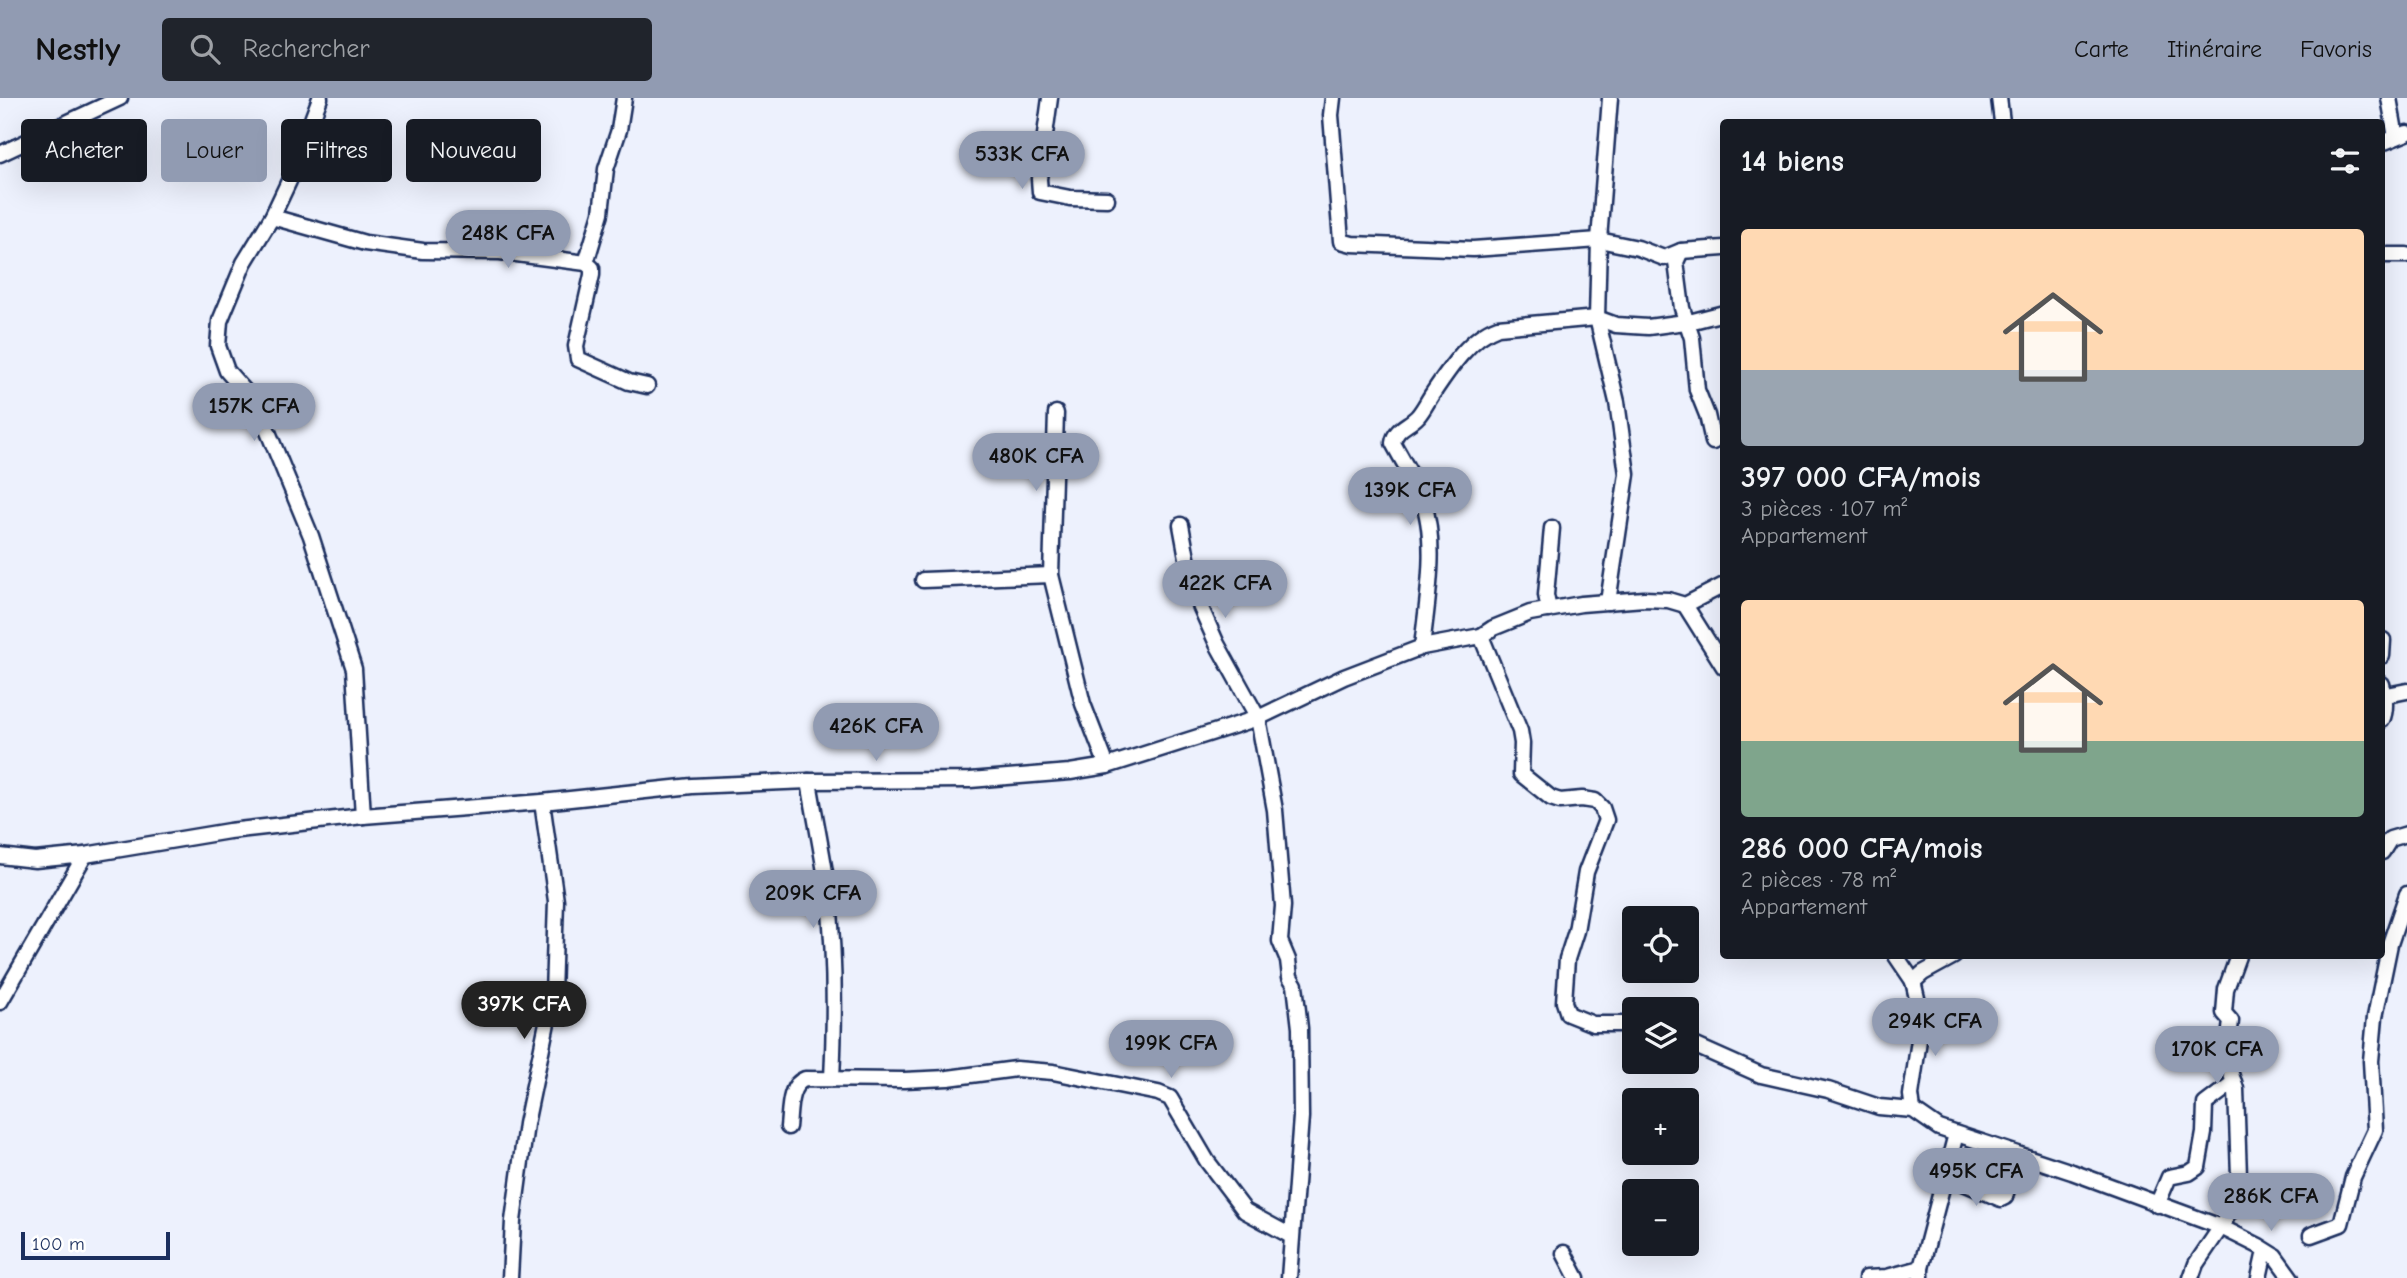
<!DOCTYPE html>
<html lang="fr">
<head>
<meta charset="utf-8">
<style>
  body { margin:0; font-family:"Comic Neue",sans-serif; background:#20242c; color:#f1f3f6; height:100vh; display:flex; flex-direction:column; font-size:26px; white-space:nowrap }
  * { box-sizing:border-box; margin:0 }
  p { font-size:23px; color:#9ea1a6 }
  .icon { flex:none; width:38px; height:38px; fill:none; stroke:currentColor; stroke-width:2; stroke-linecap:round; stroke-linejoin:round }
  .map { position:relative; flex:1; overflow:hidden }
  .side { position:absolute; left:1720px; top:21px; width:665px; height:840px; display:flex; flex-direction:column; background:#171b24; border-radius:7px; box-shadow:0 7px 28px #0002 }
  .side>* { flex:none }
  .banner { position:absolute; left:21px; top:21px; width:665px; height:63px; display:flex; gap:14px }
  .tools { position:absolute; left:1622px; top:808px; display:grid; gap:14px }
  .tools a { display:grid; place-items:center; width:77px; height:77px; border-radius:7px; background:#171b24; box-shadow:0 7px 28px #0002; font-size:35px }
  .scale { position:absolute; left:21px; bottom:18px; width:149px; box-sizing:border-box; padding-left:7px; border:4px solid #1b2f5e; border-top:0; font-size:19px; line-height:24px; white-space:nowrap; color:#1b2f5e; -webkit-text-stroke:5px #fff; paint-order:stroke }
  .price { position:absolute; translate:-50% -60px; padding:0 16px; border-radius:24px; background:#919bb2; color:#111; font-size:23px; line-height:46px; filter:drop-shadow(0 2px 4px #0008) }
  .price::after { content:''; position:absolute; left:50%; top:42px; width:21px; height:16px; margin-left:-10px; background:inherit; clip-path:polygon(0 0,100% 0,50% 100%) }
  .price.active { background:#222; color:#fff }
  ul { padding:0; list-style:none }
  li { display:grid; align-content:center; gap:14px; height:371px; padding:0 21px }
  li span { display:grid; place-items:center; height:217px; border-radius:7px; color:#555 }
  li>.icon { margin-inline-start:auto }
  span .icon { width:126px; height:126px; fill:#fffc; stroke-width:1 }
  li b { font-size:30px }
  h2 { display:flex; justify-content:space-between; align-items:center; height:84px; padding:0 21px; font-size:30px }
  .chip { padding:0 24px; border-radius:7px; background:#171b24; box-shadow:0 7px 28px #0002; font-size:24px; line-height:63px }
  .chip.active { background:#919bb2; color:#111 }
  header { display:flex; align-items:center; gap:42px; box-sizing:border-box; height:98px; padding:0 35px; background:#919bb2; color:#111 }
  header strong { font-size:33px }
  nav { display:flex; gap:38px; margin-inline-start:auto; font-size:24px }
  .search { width:490px; height:63px; background:#20242c; display:flex; align-items:center; gap:18px; box-sizing:border-box; padding:0 24px; border-radius:7px; color:#9ea1a6; font-size:26px }
  .map>svg:first-child { display:block }
</style>
</head>
<body>
<header>
<strong>Nestly</strong>
<div class="search"><svg class="icon" aria-label="search" viewBox="0 0 24 24"><circle cx="10" cy="10" r="6"/><path d="M15 15l6 6"/></svg>Rechercher</div>
<nav><a>Carte</a><a>Itinéraire</a><a>Favoris</a></nav>
</header>
<div class="map">
<svg width="2407" height="1180" viewBox="0 0 2407 1180">
  <rect width="100%" height="100%" fill="#edf1fd"/>
  <filter id="ink" filterUnits="userSpaceOnUse"><feTurbulence type="fractalNoise" baseFrequency=".0143" numOctaves="2"/><feDisplacementMap in="SourceGraphic" scale="14" xChannelSelector="R" yChannelSelector="G"/><feConvolveMatrix kernelMatrix="1 2 1 2 8 2 1 2 1" color-interpolation-filters="sRGB"/></filter>
  <g filter="url(#ink)">
    <g fill="none" stroke-linecap="round" stroke-linejoin="round">
      <defs>
        <g id="minor">
          <path d="M320 0 289 83 272 119 244 165 220 223 218 248 227 273 257 307 311 438 354 571 363 718"/>
          <path d="M1050 0 1039 81 1040 94 1070 100 1107 101"/>
          <path d="M1333 0 1331 17 1341 143 1352 146 1473 151 1599 142 1638 150 1664 160 1681 153 1724 150"/>
          <path d="M1999 0 2002 24"/>
          <path d="M2389 0 2396 39"/>
          <path d="M2382 45 2407 35"/>
          <path d="M0 56 120 0"/>
          <path d="M272 119 365 145 423 153 500 154 586 165 592 170V177L576 248 578 261 629 284 647 288"/>
          <path d="M1681 153 1676 164 1682 210 1692 240 1697 292 1707 317 1713 344"/>
          <path d="M2382 157H2407"/>
          <path d="M586 165 601 115 606 71 619 32 624 0"/>
          <path d="M1056 315 1051 477 1083 606 1107 668"/>
          <path d="M1181 427 1190 476 1201 510 1217 546 1258 620 1275 712 1283 808 1280 843 1288 862 1290 879 1295 887 1300 930 1301 1019 1289 1180"/>
          <path d="M923 482 1051 477"/>
          <path d="M1608 504 1627 376 1617 304 1597 220 1599 142 1610 0"/>
          <path d="M1685 507 1724 569"/>
          <path d="M1549 512 1546 497 1552 430"/>
          <path d="M1481 538 1520 633 1522 645 1521 676 1551 700 1560 703 1582 701 1595 703 1602 710 1606 722 1586 774 1576 833 1567 861 1564 904 1568 916 1593 926H1623L1634 928"/>
          <path d="M1422 549C1427 503 1439 441 1421 398 1414 380 1402 362 1393 345 1395 330 1409 328 1418 318 1424 311 1428 302 1433 295 1449 271 1471 238 1498 229L1597 220 1616 227 1648 229 1693 223 1724 215"/>
          <path d="M2382 558 2383 542"/>
          <path d="M2382 586C2385 597 2387 611 2382 622"/>
          <path d="M2382 598 2407 593"/>
          <path d="M809 683C815 720 823 757 828 794 835 856 835 918 832 981"/>
          <path d="M2382 754 2390 741 2407 736"/>
          <path d="M0 758 35 762 85 757 229 733 363 718 542 704 692 688 809 683 970 682 1070 674 1107 668 1258 620 1344 579 1422 549 1481 538 1493 530 1530 515 1581 506 1644 501 1668 502 1685 507 1724 487"/>
          <path d="M1896 858 1913 883 1919 909 1921 928 1911 997 1913 1012"/>
          <path d="M1913 884 1923 875 1954 858"/>
          <path d="M0 904 85 757"/>
          <path d="M1687 944 1761 977 1828 992 1879 1009 1913 1012 1939 1030 2072 1074 2221 1129 2259 1148 2275 1158 2291 1180"/>
          <path d="M788 1029C790 1013 788 987 805 981L904 982 948 980 1016 971 1053 974 1158 995 1170 1000 1207 1063 1245 1113 1291 1138"/>
          <path d="M1947 1078 2001 1101 2005 1099 2016 1057"/>
          <path d="M2157 1107 2169 1079 2189 1075 2198 1069 2204 1035 2205 1006 2234 984"/>
          <path d="M2311 1137 2341 1126 2353 1079 2375 1032 2371 963 2375 919 2390 846 2407 796"/>
          <path d="M1564 1155 1577 1180"/>
          <path d="M510 1180 513 1123 526 1026 553 896 556 803 542 704"/>
          <path d="M1866 1180 1887 1179 1921 1170"/>
          <path d="M1921 1180V1170L1956 1036"/>
          <path d="M2191 1180 2196 1166 2221 1129 2238 1099 2239 1078 2236 991 2231 976 2228 949 2231 923 2224 915 2226 891 2238 858"/>
          <path d="M2259 1180 2265 1153"/>
        </g>
      </defs>
      <!-- minor casing -->
      <use href="#minor" stroke="#1b2f5e" stroke-width="19"/>
      <!-- minor -->
      <use href="#minor" stroke="#fff" stroke-width="14"/>
    </g>
  </g>
</svg>
<div class="tools">
<a><svg class="icon" aria-label="locate" viewBox="0 0 24 24"><circle cx="12" cy="12" r="6"/><path d="M12 2v4M12 18v4M2 12h4M18 12h4"/></svg></a>
<a><svg class="icon" aria-label="layers" viewBox="0 0 24 24"><path d="M12 4l9 5-9 5-9-5zM3 14l9 5 9-5"/></svg></a>
<a>+</a>
<a>−</a>
</div>
<div class="scale">100 m</div>
<b class="price" style="left:1022px;top:93px">533K CFA</b>
<b class="price" style="left:508px;top:172px">248K CFA</b>
<b class="price" style="left:254px;top:345px">157K CFA</b>
<b class="price" style="left:1036px;top:395px">480K CFA</b>
<b class="price" style="left:1410px;top:429px">139K CFA</b>
<b class="price" style="left:1225px;top:522px">422K CFA</b>
<b class="price" style="left:876px;top:665px">426K CFA</b>
<b class="price" style="left:813px;top:832px">209K CFA</b>
<b class="price active" style="left:524px;top:943px">397K CFA</b>
<b class="price" style="left:1935px;top:960px">294K CFA</b>
<b class="price" style="left:1171px;top:982px">199K CFA</b>
<b class="price" style="left:2217px;top:988px">170K CFA</b>
<b class="price" style="left:1976px;top:1110px">495K CFA</b>
<b class="price" style="left:2271px;top:1135px">286K CFA</b>
<div class="banner">
<a class="chip">Acheter</a>
<a class="chip active">Louer</a>
<a class="chip">Filtres</a>
<a class="chip">Nouveau</a>
</div>
<section class="side">
<h2>14 biens<svg class="icon" aria-label="filters" viewBox="0 0 24 24"><path d="M4 7h16M4 17h16"/><circle cx="9" cy="7" r="2"/><circle cx="15" cy="17" r="2"/></svg></h2>
<ul>
<li><span style="background:linear-gradient(#ffd9b3 65%,#9aa5b1 0)"><svg class="icon" aria-label="home" viewBox="0 0 24 24"><path d="M3 11l9-7 9 7M6 9v11h12V9"/></svg></span><div><b>397 000 CFA/mois</b><p>3 pièces · 107 m²</p><p>Appartement</p></div></li>
<li><span style="background:linear-gradient(#ffd9b3 65%,#7fa58c 0)"><svg class="icon" aria-label="home" viewBox="0 0 24 24"><path d="M3 11l9-7 9 7M6 9v11h12V9"/></svg></span><div><b>286 000 CFA/mois</b><p>2 pièces · 78 m²</p><p>Appartement</p></div></li>
</ul>
</section>
</div>
</body>
</html>
